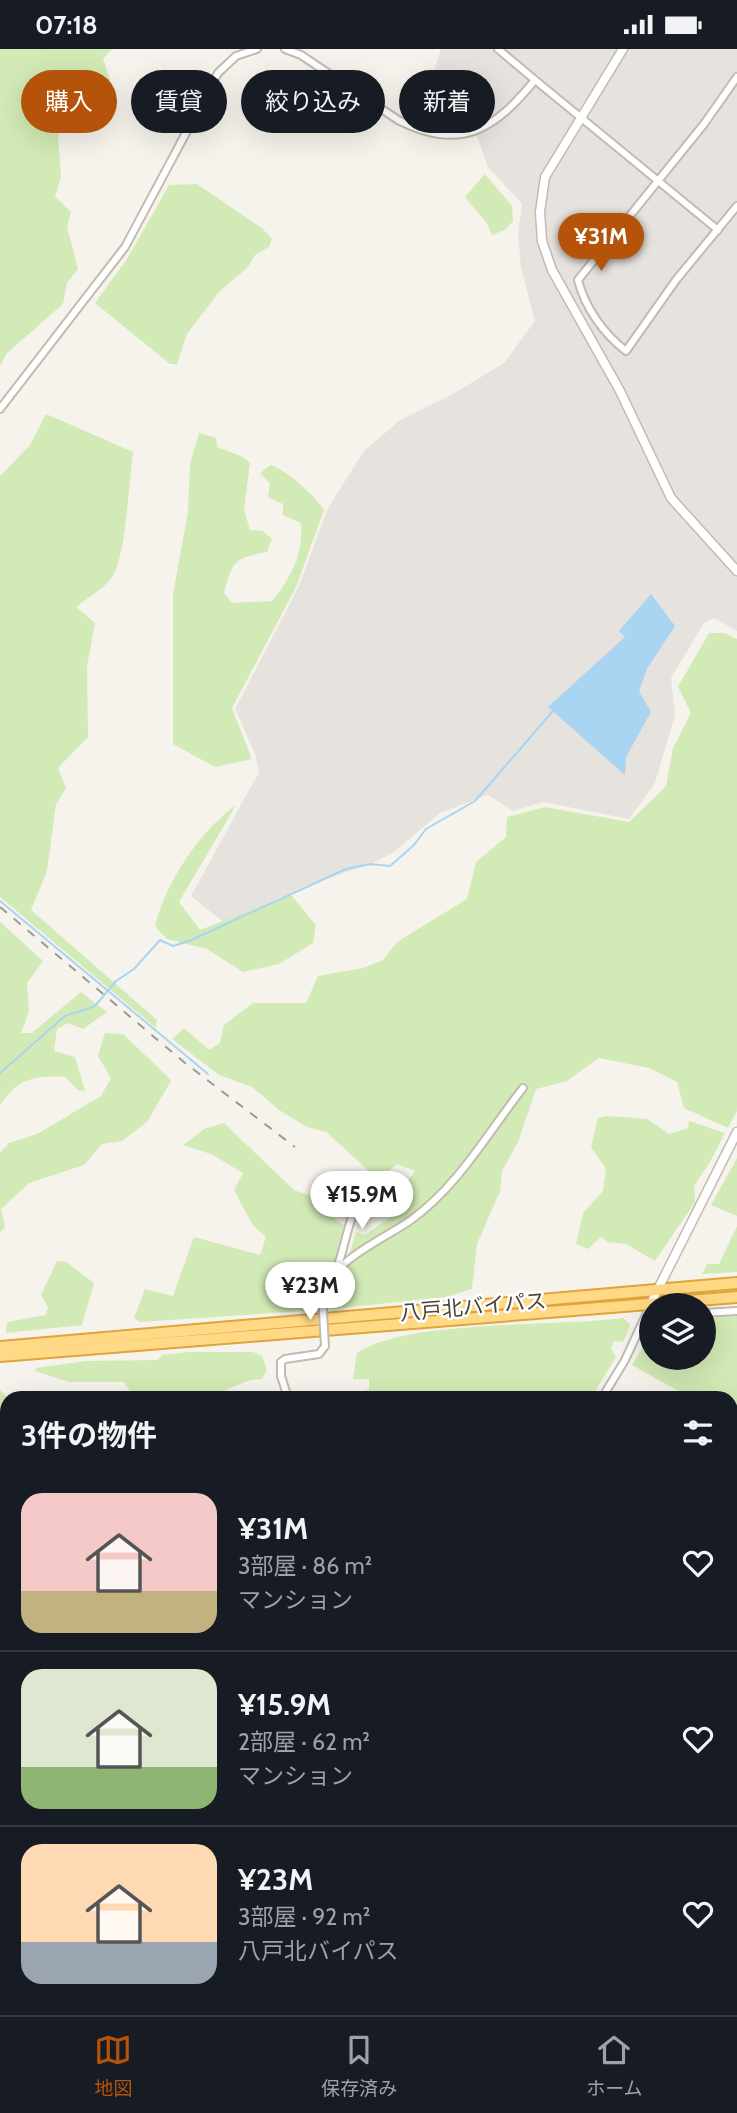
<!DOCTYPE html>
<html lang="ja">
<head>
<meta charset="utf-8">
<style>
  body { margin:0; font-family:Cabin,"Noto Sans JP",sans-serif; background:#242831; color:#f1f3f6; height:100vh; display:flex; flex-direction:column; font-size:26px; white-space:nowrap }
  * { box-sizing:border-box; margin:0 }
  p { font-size:23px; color:#9ea1a6 }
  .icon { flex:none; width:38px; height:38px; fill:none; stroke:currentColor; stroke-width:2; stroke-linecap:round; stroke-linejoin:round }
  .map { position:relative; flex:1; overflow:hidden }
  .drawer { position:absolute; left:0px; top:1342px; width:738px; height:625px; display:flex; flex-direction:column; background:#171b24; border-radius:21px 21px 0 0; box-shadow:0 7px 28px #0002 }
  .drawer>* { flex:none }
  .hud { position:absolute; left:21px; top:21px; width:696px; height:63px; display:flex; gap:14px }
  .controls { position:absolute; left:639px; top:1244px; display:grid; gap:14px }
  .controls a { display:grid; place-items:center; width:77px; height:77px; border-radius:50%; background:#171b24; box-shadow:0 7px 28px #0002; font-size:35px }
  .price { position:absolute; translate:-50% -60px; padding:0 16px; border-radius:24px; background:#fff; color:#222; font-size:23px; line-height:46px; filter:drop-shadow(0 2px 4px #0008) }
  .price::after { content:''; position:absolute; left:50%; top:42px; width:21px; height:16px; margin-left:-10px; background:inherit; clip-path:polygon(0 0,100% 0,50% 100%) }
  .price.active { background:#b45309; color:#fff }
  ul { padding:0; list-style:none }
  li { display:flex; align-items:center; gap:21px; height:175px; padding:0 21px }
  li+li { border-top:2px solid #363941 }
  li span { display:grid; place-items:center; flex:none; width:196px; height:140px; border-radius:21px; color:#555 }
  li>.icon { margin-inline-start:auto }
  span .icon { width:84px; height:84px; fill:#fffc; stroke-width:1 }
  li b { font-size:30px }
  h2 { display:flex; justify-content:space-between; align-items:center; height:84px; padding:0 21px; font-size:30px }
  .chip { padding:0 24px; border-radius:32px; background:#171b24; box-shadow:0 7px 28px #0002; font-size:24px; line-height:63px }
  .chip.active { background:#b45309; color:#fff }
  .status { display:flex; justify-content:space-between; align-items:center; height:49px; padding:0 35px; background:#171b24; direction:ltr }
  .status svg { height:19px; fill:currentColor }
  .tab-bar { display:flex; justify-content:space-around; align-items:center; height:98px; border-top:2px solid #363941; background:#171b24; font-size:19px; color:#9ea1a6 }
  .tab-bar a { display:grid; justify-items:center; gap:4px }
  .tab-bar .active { color:#b45309 }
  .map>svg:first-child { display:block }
</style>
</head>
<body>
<div class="status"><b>07:18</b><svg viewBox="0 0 49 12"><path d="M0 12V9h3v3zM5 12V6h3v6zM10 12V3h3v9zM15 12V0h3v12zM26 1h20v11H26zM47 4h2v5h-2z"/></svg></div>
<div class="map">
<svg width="737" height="1966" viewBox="0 0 737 1966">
  <rect width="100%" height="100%" fill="#f6f3ec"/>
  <!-- industrial -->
  <path fill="#e6e2dd" d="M441 0H737V582L714 569 704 574 671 629 675 666 655 734 629 770 543 753 513 762 488 746 440 764 394 803 371 815 305 837 226 875 191 847 259 723 255 705 235 660 298 539 328 459 364 402 400 371 453 345 504 314 535 272 521 219 518 186 522 155 488 118 473 76 451 80 418 75Z"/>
  <!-- green -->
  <g fill="#d2eab5">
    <path d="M0 0H112L103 10 110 31 98 50H70L57 73 61 128 55 147 71 163 67 178 78 220 67 234 63 255 7 304 0 317Z"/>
    <path d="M485 125 512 157 513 172 505 181 492 186 486 173 465 148Z"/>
    <path d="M197 135 263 180 272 190 269 198 256 205 247 219 219 243 187 285 177 315H170L95 254 127 210 169 136Z"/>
    <path d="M46 365 133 403C129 430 126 514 110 531 101 541 87 549 76 558L95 574 87 617 88 688 58 719 66 739 56 755 47 822 31 861 157 971 156 979 0 848V427L30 396Z"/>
    <path d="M199 384 216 389 217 398 243 408 250 414 244 461 250 481 263 482 272 490 267 503C235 509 232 512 224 544L232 554 272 552C292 527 303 506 301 474L283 466V455L268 448 270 434 260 424 271 416C290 424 312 444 324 461L296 538 232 659 252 710 215 718 173 695V545L188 463 190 415Z"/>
    <path d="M709 584H725L737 590V1062L728 1079 684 1059 677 1033 649 1019 599 1009 567 1032 536 1040 518 1093 502 1122 500 1142 477 1195 472 1240 446 1248 331 1260V1247L346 1218 356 1183 365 1186 395 1165 398 1145 415 1122 397 1115 378 1130 326 1083 307 1078 279 1061 252 1038 219 1026 172 990 184 979 209 1001 220 994 224 976 253 954H306L318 927 363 919 383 911 397 893 467 850 476 813 506 788 507 768 545 758 629 773 666 737 673 699 691 664 678 638Z"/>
    <path d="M236 756 179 853 200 881 291 846 316 876 313 894 279 915 243 923 207 900 167 890 155 877C166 833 199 783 236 756Z"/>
    <path d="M0 873 43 912 27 934 29 963 21 984H32L81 943 107 963 83 980 68 974 57 980 54 1002 75 1008 85 1042 78 1041 65 1028C35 1026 16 1030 0 1057Z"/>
    <path d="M105 984 123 985 169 1029 171 1032 147 1073 122 1092 102 1095 84 1116 29 1134 1 1160 5 1178 0 1184V1104L9 1094 37 1085 101 1047 111 1029 98 1007Z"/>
    <path d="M608 1067 647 1070 669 1085 688 1079 689 1072 725 1084 710 1113 694 1137 695 1153 655 1212 626 1195 608 1193 601 1188 588 1200 576 1195 583 1164 603 1142 606 1120 591 1098 598 1069Z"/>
    <path d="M224 1074 294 1141 322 1151 336 1171 344 1176 332 1224 318 1240 319 1261 140 1273 134 1269 145 1240 173 1247 194 1188 260 1206 266 1188 252 1175 234 1141 243 1124 211 1105 183 1096 204 1080Z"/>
    <path d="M737 1109V1167L711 1156Z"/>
    <path d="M737 1177V1223L702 1225 707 1215H719Z"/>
    <path d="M57 1212 66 1213 94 1234 82 1276 6 1284 7 1273 46 1266 48 1258 41 1246Z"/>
    <path d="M737 1267V1813L732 1811V1349H691L632 1316 651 1285V1309H704V1270Z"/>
    <path d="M623 1269 630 1276 623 1293 614 1292 611 1299 616 1308 591 1349H361L360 1344 369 1340V1330H353L357 1304C407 1270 558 1278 623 1269Z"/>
    <path d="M189 1303H253L262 1307 267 1321 262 1330 250 1331 206 1349H134L124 1333H69L35 1322 36 1319 86 1312 157 1311 163 1306Z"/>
    <path d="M0 1341 8 1349 7 1618 0 1616Z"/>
    <path d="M0 1686 7 1688V1825L0 1820Z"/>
    <path d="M110 1960H573L576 1966H108Z"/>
  </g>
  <!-- water -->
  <path fill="#a9d4f2" d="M651 545 675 577 647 620 639 642 651 663 626 708 625 726 548 658 625 588 619 582Z"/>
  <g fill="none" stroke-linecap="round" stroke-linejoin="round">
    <!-- stream -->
    <g stroke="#a9d4f2" stroke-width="2">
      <path d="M0 852 208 1025"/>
      <path d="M0 1024 65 967 95 957 116 932 134 920 160 891 173 897 189 892 346 820 370 815 390 817 414 796 426 780 475 752 553 662"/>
    </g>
    <defs>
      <g id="minor">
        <path d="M285 0 301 6 398 71C461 103 494 81 535 31L498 0"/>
        <path d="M737 28 704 75 578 231C585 259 604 285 626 302L676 231 737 157"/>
        <path d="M535 31 718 181"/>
        <path d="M0 360 125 198 218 24 236 7 257 0"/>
        <path d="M336 1221C350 1188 347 1144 386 1131"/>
        <path d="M322 1247C333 1210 381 1192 411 1171 459 1136 487 1085 523 1039"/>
        <path d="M704 1264 737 1262"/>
        <path d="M639 1281 651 1277"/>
        <path d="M288 1349 281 1327V1313L285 1310 319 1305 325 1297"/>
        <path d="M602 1349 625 1311 651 1255"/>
        <path d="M0 1475 7 1474"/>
        <path d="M0 1624 7 1626"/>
        <path d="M0 1666 7 1667"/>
        <path d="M0 1893 7 1900"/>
        <path d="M0 1948 7 1942"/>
        <path d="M24 1960 29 1966"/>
      </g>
      <g id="tertiary">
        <path d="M623 0 545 128 540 163 542 192 552 221 620 342 671 449 737 522"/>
        <path d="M651 1254 737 1083"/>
      </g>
      <g id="primary">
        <path d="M0 1877 7 1872"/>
        <path d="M682 1960 692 1966"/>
      </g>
      <g id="trunk">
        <path d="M0 1298 737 1234"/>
        <path d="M0 1307 737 1248"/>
      </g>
    </defs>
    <!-- minor casing -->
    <use href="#minor" stroke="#c2bbae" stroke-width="10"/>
    <!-- tertiary casing -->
    <use href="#tertiary" stroke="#c2bbae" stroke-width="11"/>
    <!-- primary casing -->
    <use href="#primary" stroke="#e6c16a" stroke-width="13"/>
    <!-- trunk casing -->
    <use href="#trunk" stroke="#e0a43c" stroke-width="14"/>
    <!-- minor -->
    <use href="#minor" stroke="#fff" stroke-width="6"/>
    <!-- tertiary -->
    <use href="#tertiary" stroke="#fff" stroke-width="8"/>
    <!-- primary -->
    <use href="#primary" stroke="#ffe39c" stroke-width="10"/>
    <!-- trunk -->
    <use href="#trunk" stroke="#ffd985" stroke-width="10"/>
    <!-- rail -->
    <g stroke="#9a9a9a" stroke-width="2" stroke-dasharray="9 9" stroke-linecap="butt">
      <path d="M0 858 185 1014 295 1098"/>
      <path d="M0 1633 7 1635"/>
      <path d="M0 1653 7 1655"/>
      <path d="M732 1822 737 1823"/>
      <path d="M732 1856 737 1858"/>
    </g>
    <defs>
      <path id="minor-bridge" d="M322 1247 325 1297"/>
    </defs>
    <!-- minor-bridge casing -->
    <use href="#minor-bridge" stroke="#c2bbae" stroke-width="10" stroke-linecap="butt"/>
    <!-- minor-bridge -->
    <use href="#minor-bridge" stroke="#fff" stroke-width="6"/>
  </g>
  <g text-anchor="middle" stroke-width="5" stroke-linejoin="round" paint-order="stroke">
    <!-- street labels -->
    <g font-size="21" fill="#4b4439" stroke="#fff">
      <text transform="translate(473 1258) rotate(-5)" y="7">八戸北バイパス</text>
    </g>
  </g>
</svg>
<div class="controls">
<a><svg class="icon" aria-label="layers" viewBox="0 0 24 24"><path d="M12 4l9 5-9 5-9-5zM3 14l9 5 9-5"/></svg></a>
</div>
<b class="price active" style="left:601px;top:224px">¥31M</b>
<b class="price" style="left:362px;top:1182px">¥15.9M</b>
<b class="price" style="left:310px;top:1273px">¥23M</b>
<div class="hud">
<a class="chip active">購入</a>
<a class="chip">賃貸</a>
<a class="chip">絞り込み</a>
<a class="chip">新着</a>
</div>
<section class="drawer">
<h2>3件の物件<svg class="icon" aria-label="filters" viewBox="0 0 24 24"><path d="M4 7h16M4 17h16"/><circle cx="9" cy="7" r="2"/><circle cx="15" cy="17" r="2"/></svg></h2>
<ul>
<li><span style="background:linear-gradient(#f6c9c9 70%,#c2b280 0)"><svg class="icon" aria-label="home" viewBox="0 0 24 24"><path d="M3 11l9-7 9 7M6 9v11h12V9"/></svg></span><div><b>¥31M</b><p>3部屋 · 86 m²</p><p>マンション</p></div><svg class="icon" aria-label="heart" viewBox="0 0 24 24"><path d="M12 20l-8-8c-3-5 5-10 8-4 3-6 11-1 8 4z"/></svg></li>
<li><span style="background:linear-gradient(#dfe7d0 70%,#8fb573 0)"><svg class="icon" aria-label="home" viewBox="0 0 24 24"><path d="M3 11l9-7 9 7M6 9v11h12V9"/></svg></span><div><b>¥15.9M</b><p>2部屋 · 62 m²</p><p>マンション</p></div><svg class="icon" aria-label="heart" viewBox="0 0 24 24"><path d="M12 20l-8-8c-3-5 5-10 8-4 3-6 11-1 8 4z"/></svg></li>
<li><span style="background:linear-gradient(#ffd9b3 70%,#9aa5b1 0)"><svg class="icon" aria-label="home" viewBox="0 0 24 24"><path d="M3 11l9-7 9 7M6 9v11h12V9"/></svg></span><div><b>¥23M</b><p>3部屋 · 92 m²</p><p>八戸北バイパス</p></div><svg class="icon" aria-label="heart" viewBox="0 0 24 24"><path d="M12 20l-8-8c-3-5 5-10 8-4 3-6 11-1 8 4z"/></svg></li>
</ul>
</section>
</div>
<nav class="tab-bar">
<a class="active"><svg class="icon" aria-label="map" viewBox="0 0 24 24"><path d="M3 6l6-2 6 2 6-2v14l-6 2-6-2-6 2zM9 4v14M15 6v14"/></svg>地図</a>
<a><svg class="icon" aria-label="saved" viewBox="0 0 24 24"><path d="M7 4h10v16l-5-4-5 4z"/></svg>保存済み</a>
<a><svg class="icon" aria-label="home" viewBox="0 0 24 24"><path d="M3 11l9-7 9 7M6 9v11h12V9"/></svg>ホーム</a>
</nav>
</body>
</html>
